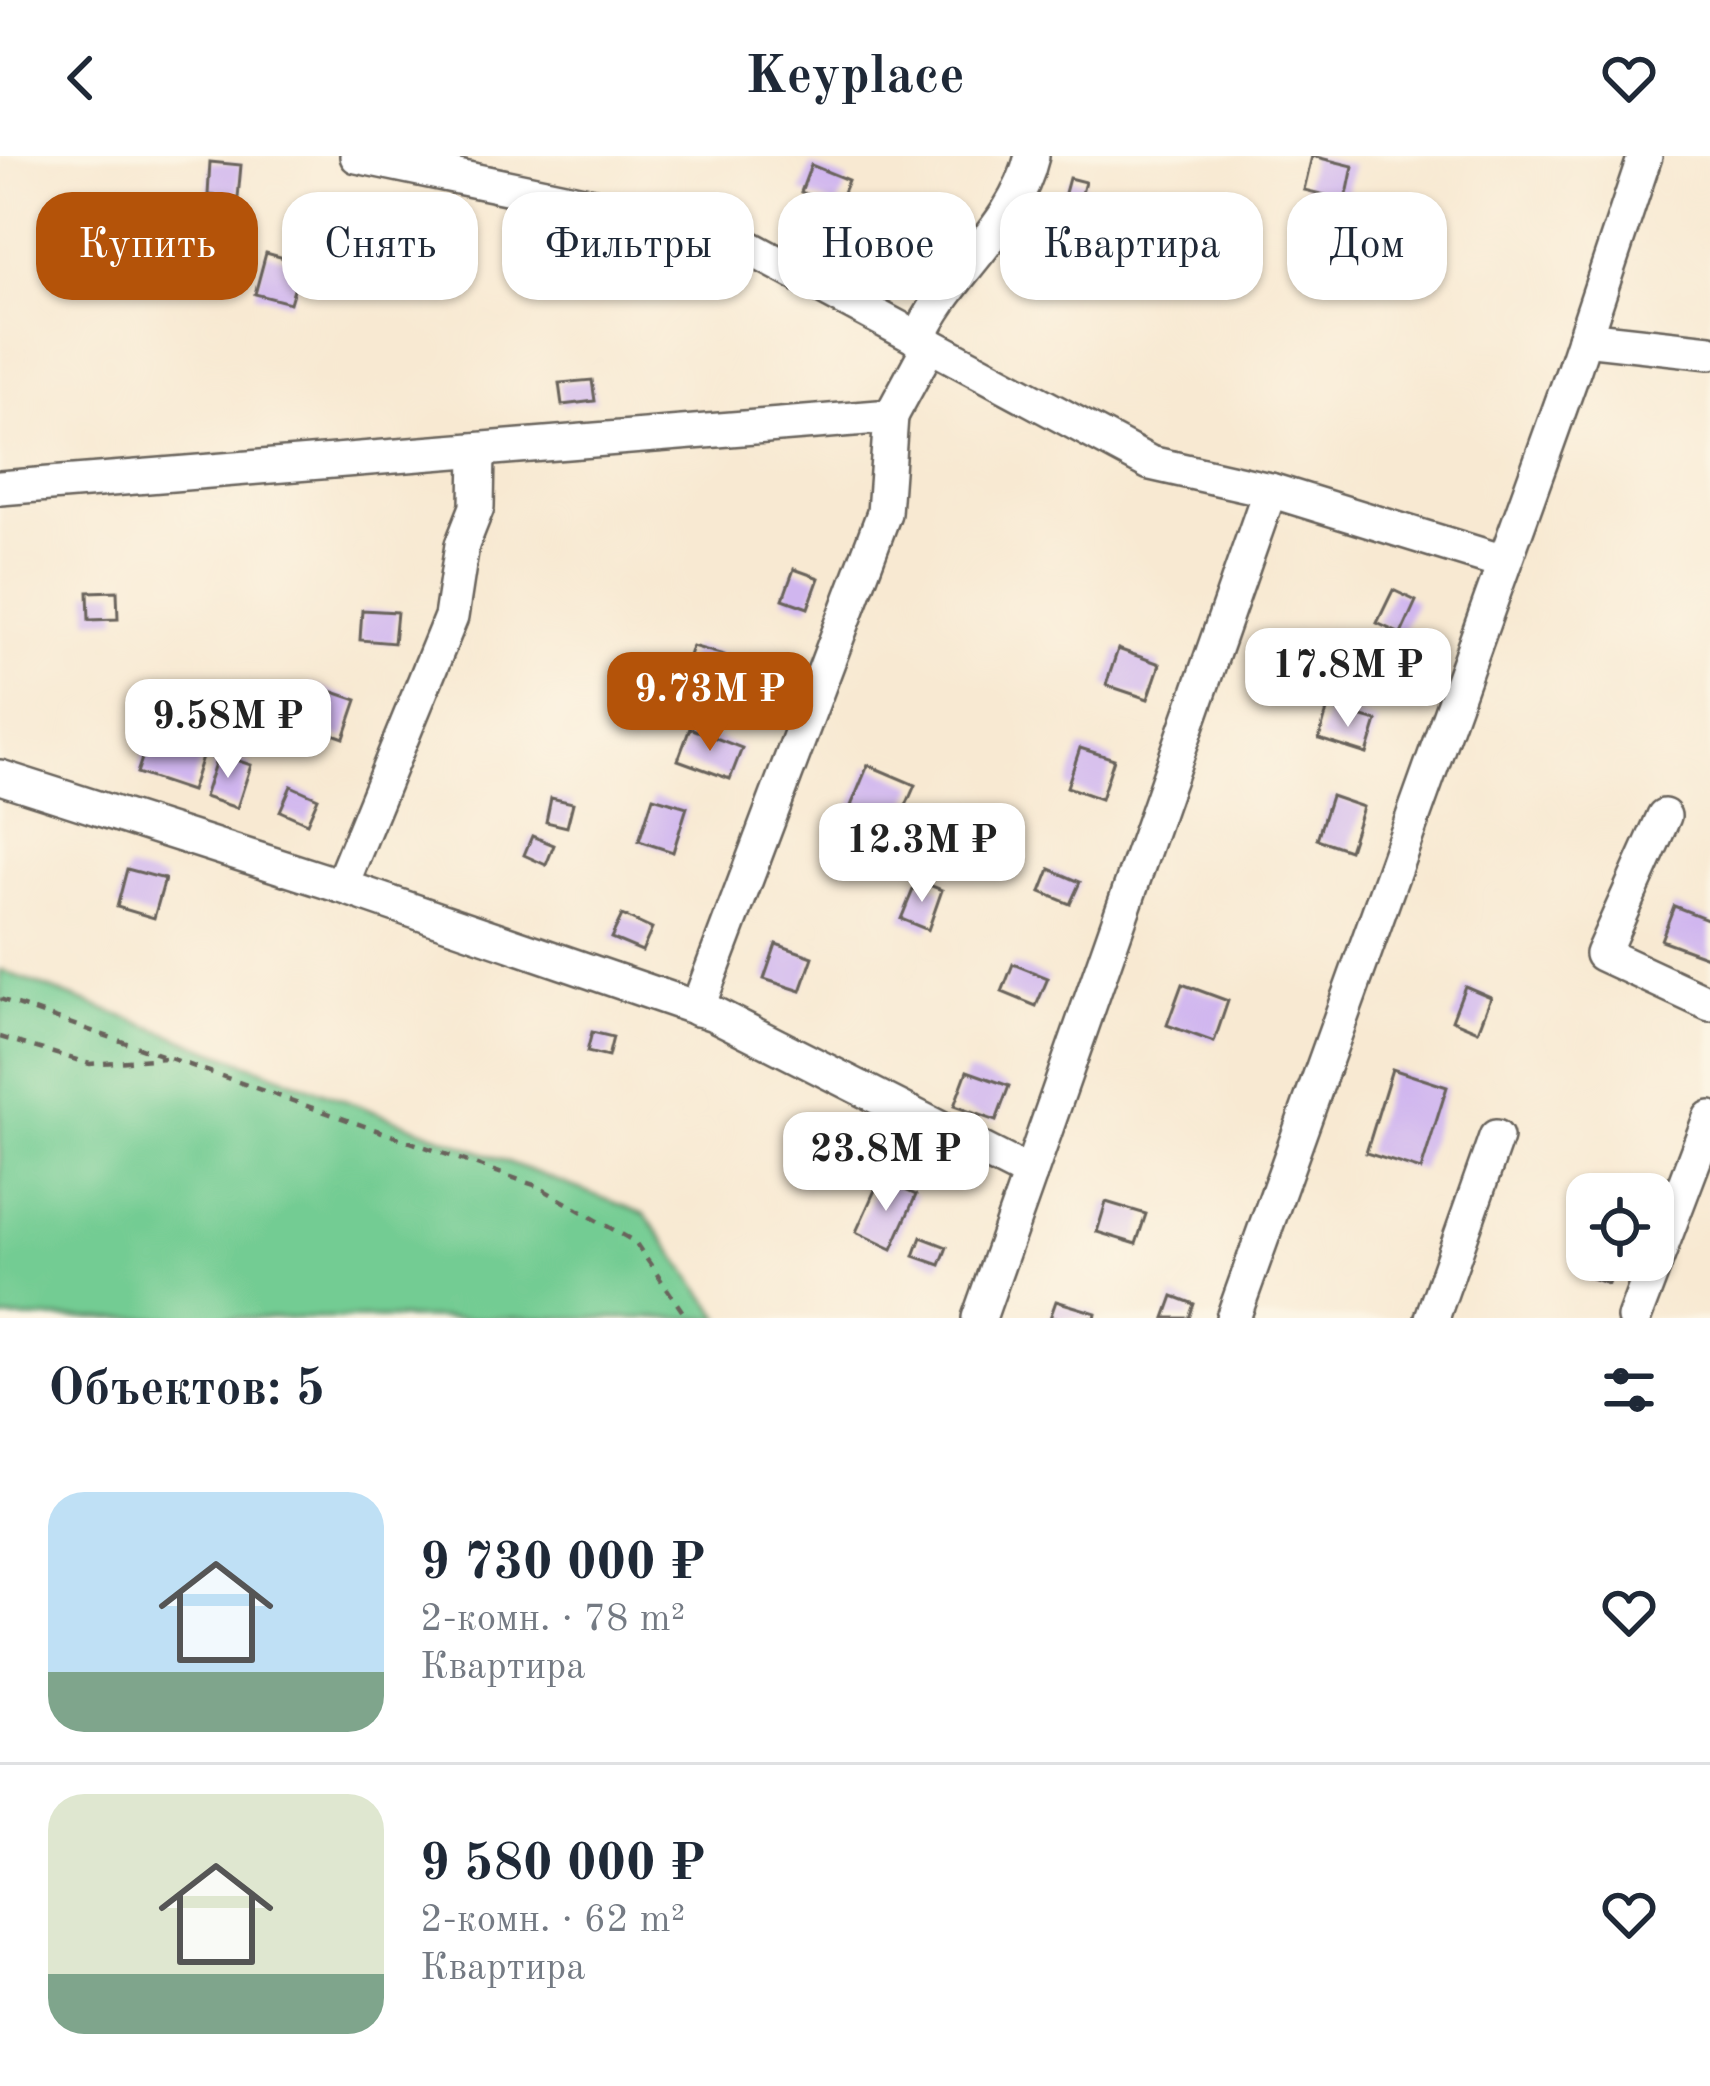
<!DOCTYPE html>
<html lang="ru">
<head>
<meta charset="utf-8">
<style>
  body { margin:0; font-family:"Old Standard TT",serif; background:#f6f6f7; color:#1f2937; height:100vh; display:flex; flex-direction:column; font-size:45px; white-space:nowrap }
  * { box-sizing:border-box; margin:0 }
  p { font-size:39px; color:#747a83 }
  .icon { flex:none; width:66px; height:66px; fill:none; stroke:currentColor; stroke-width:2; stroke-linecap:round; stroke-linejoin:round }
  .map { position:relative; height:1162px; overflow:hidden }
  .sheet { display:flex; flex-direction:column; background:#fff; flex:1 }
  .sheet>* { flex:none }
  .top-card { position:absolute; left:36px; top:36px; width:1638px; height:108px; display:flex; gap:24px }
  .controls { position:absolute; left:1566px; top:1017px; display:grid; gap:24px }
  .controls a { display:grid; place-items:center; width:108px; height:108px; border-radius:24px; background:#fff; box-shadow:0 3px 9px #0004; font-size:60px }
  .price { position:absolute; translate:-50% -102px; padding:0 27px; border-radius:24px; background:#fff; color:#222; font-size:39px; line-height:78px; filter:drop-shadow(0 3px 6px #0008) }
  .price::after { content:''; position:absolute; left:50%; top:72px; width:36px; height:27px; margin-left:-18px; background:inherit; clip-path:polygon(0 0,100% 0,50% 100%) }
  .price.current { background:#b45309; color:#fff }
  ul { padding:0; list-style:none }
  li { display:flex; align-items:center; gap:36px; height:300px; padding:0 48px }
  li+li { border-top:3px solid #e0e1e3 }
  li span { display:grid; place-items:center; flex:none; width:336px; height:240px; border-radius:36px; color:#555 }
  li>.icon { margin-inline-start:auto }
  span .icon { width:144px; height:144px; fill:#fffc; stroke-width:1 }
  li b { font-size:51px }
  h2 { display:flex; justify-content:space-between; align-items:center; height:144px; padding:0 48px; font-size:51px }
  .tag { padding:0 42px; border-radius:36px; background:#fff; box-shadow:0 3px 9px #0004; font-size:42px; line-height:108px }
  .tag.current { background:#b45309; color:#fff }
  header { display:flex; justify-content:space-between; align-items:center; height:156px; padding:0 48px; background:#fff; font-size:54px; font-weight:700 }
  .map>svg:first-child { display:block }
</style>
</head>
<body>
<header><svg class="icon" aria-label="back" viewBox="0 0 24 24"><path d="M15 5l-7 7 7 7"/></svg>Keyplace<svg class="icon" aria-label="heart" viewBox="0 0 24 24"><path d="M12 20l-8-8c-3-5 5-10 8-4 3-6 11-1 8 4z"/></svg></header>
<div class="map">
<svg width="1710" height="1162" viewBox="0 0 1710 1162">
  <rect width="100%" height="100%" fill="#fcf5e5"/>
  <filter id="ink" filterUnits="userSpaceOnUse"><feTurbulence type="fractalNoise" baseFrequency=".00833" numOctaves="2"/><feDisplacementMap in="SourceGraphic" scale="24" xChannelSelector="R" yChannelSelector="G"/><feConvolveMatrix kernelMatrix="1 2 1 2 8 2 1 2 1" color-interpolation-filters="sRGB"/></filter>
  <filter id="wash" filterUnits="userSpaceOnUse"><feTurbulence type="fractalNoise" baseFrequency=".004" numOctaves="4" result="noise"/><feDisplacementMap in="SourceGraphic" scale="48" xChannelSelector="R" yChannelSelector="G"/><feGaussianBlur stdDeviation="2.7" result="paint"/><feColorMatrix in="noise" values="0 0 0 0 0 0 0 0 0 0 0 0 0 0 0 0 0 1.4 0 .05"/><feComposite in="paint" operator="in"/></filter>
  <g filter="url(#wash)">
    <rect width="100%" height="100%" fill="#f8e9d2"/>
    <!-- green -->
    <path fill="#73cc93" stroke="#487458" stroke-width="3" d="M0 814 645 1058 721 1162H0Z"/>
    <g id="blocks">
      <!-- building -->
      <g fill="#d0b6ef">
        <path d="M1312 0 1353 10 1346 44 1304 34Z"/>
        <path d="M210 6 241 9 238 42 208 39Z"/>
        <path d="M811 9 848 24 837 51 801 36Z"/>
        <path d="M1069 22 1085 26 1078 52 1062 48Z"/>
        <path d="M266 97 302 107 290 147 255 138Z"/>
        <path d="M592 224 595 245 562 249 559 227Z"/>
        <path d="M794 413 819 422 808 452 783 443Z"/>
        <path d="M1393 434 1416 445 1401 478 1377 467Z"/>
        <path d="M117 435 118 463 89 464 88 436Z"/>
        <path d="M362 454 397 456 394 487 360 484Z"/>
        <path d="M692 490 724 499 717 523 685 513Z"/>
        <path d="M1118 493 1160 508 1148 543 1106 529Z"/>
        <path d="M310 528 357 544 344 582 297 565Z"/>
        <path d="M741 534 773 546 765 569 732 556Z"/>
        <path d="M1328 551 1377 565 1367 598 1319 583Z"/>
        <path d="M154 567 207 585 191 635 137 617Z"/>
        <path d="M690 572 742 592 730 623 678 604Z"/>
        <path d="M1080 592 1114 603 1101 643 1067 631Z"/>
        <path d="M218 598 251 609 237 652 204 641Z"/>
        <path d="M868 609 915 629 897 670 851 650Z"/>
        <path d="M291 630 318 642 307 667 280 655Z"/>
        <path d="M1331 640 1363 651 1349 694 1317 683Z"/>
        <path d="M653 641 687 651 673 696 639 685Z"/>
        <path d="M551 642 573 647 567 671 546 666Z"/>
        <path d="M532 680 554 689 546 709 524 699Z"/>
        <path d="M127 713 165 723 154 762 117 751Z"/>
        <path d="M1050 713 1080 726 1070 748 1041 736Z"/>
        <path d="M917 724 942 734 928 774 901 763Z"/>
        <path d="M1674 750 1710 764V802L1661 784Z"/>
        <path d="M622 759 652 773 642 795 611 782Z"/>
        <path d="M776 788 813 801 801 835 764 823Z"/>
        <path d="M1013 808 1048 822 1036 850 1002 836Z"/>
        <path d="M1182 828 1228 845 1214 886 1167 869Z"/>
        <path d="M1465 830 1491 841 1478 875 1452 864Z"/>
        <path d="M592 876 613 881 608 901 587 896Z"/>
        <path d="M1392 913 1447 931 1421 1014 1366 997Z"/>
        <path d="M967 915 1009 930 996 965 954 950Z"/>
        <path d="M880 1023 916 1039 892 1093 856 1076Z"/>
        <path d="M1106 1046 1146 1058 1136 1088 1097 1076Z"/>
        <path d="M921 1081 947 1091 940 1109 914 1100Z"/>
        <path d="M1587 1084V1104H1617L1608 1128 1575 1116Z"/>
        <path d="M1173 1140 1194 1148 1189 1162H1165Z"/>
        <path d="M1056 1145 1096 1157 1095 1162H1050Z"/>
      </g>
    </g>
  </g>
  <g filter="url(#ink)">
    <use href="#blocks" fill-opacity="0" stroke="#69645c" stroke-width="3"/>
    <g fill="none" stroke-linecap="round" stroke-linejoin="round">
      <defs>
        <g id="minor">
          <path d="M357 0 718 75 1150 307 1270 334 1504 406"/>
          <path d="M1584 182 1710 196"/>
          <path d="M918 184C947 117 1015 73 1032 0"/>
          <path d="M0 332 891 260 929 190"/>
          <path d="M0 621 341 730 714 858 1030 1018 1270 334"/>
          <path d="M1664 660 1602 798 1710 848"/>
          <path d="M341 730 451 461 462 389 477 351 478 294"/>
          <path d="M697 853 884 357 891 260"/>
          <path d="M979 1162 1030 1018"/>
          <path d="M1233 1162 1574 213 1645 0"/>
          <path d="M1432 1162 1496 981"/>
          <path d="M1634 1162 1710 962"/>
        </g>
      </defs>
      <!-- minor casing -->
      <use href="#minor" stroke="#69645c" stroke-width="38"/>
      <!-- path -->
      <g stroke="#69645c" stroke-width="4.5" stroke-dasharray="9 9" stroke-linecap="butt">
        <path d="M0 843 537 1030 635 1086 687 1162"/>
        <path d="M0 881 90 908 165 902"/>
      </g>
      <!-- minor -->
      <use href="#minor" stroke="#fff" stroke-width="33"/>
    </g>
  </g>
</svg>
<div class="controls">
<a><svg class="icon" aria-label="locate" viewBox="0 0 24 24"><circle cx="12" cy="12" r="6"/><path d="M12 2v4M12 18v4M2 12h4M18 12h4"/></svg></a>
</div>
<b class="price" style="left:1348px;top:574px">17.8M ₽</b>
<b class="price current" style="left:710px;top:598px">9.73M ₽</b>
<b class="price" style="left:228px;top:625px">9.58M ₽</b>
<b class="price" style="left:922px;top:749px">12.3M ₽</b>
<b class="price" style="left:886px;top:1058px">23.8M ₽</b>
<div class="top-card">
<a class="tag current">Купить</a>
<a class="tag">Снять</a>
<a class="tag">Фильтры</a>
<a class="tag">Новое</a>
<a class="tag">Квартира</a>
<a class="tag">Дом</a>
</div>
</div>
<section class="sheet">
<h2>Объектов: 5<svg class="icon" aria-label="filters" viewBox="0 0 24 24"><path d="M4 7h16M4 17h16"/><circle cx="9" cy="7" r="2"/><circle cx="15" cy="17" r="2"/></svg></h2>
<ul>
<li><span style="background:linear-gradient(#bfe0f5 75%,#7fa58c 0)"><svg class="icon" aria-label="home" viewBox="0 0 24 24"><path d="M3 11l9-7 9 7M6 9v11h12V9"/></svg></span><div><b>9 730 000 ₽</b><p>2-комн. · 78 m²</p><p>Квартира</p></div><svg class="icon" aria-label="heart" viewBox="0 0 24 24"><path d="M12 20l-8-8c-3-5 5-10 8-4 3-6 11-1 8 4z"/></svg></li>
<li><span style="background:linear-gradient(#dfe7d0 75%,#7fa58c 0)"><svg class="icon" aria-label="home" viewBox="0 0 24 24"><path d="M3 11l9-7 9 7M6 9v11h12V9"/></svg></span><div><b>9 580 000 ₽</b><p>2-комн. · 62 m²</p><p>Квартира</p></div><svg class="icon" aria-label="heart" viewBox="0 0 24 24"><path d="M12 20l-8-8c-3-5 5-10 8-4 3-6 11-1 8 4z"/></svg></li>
</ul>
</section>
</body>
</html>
